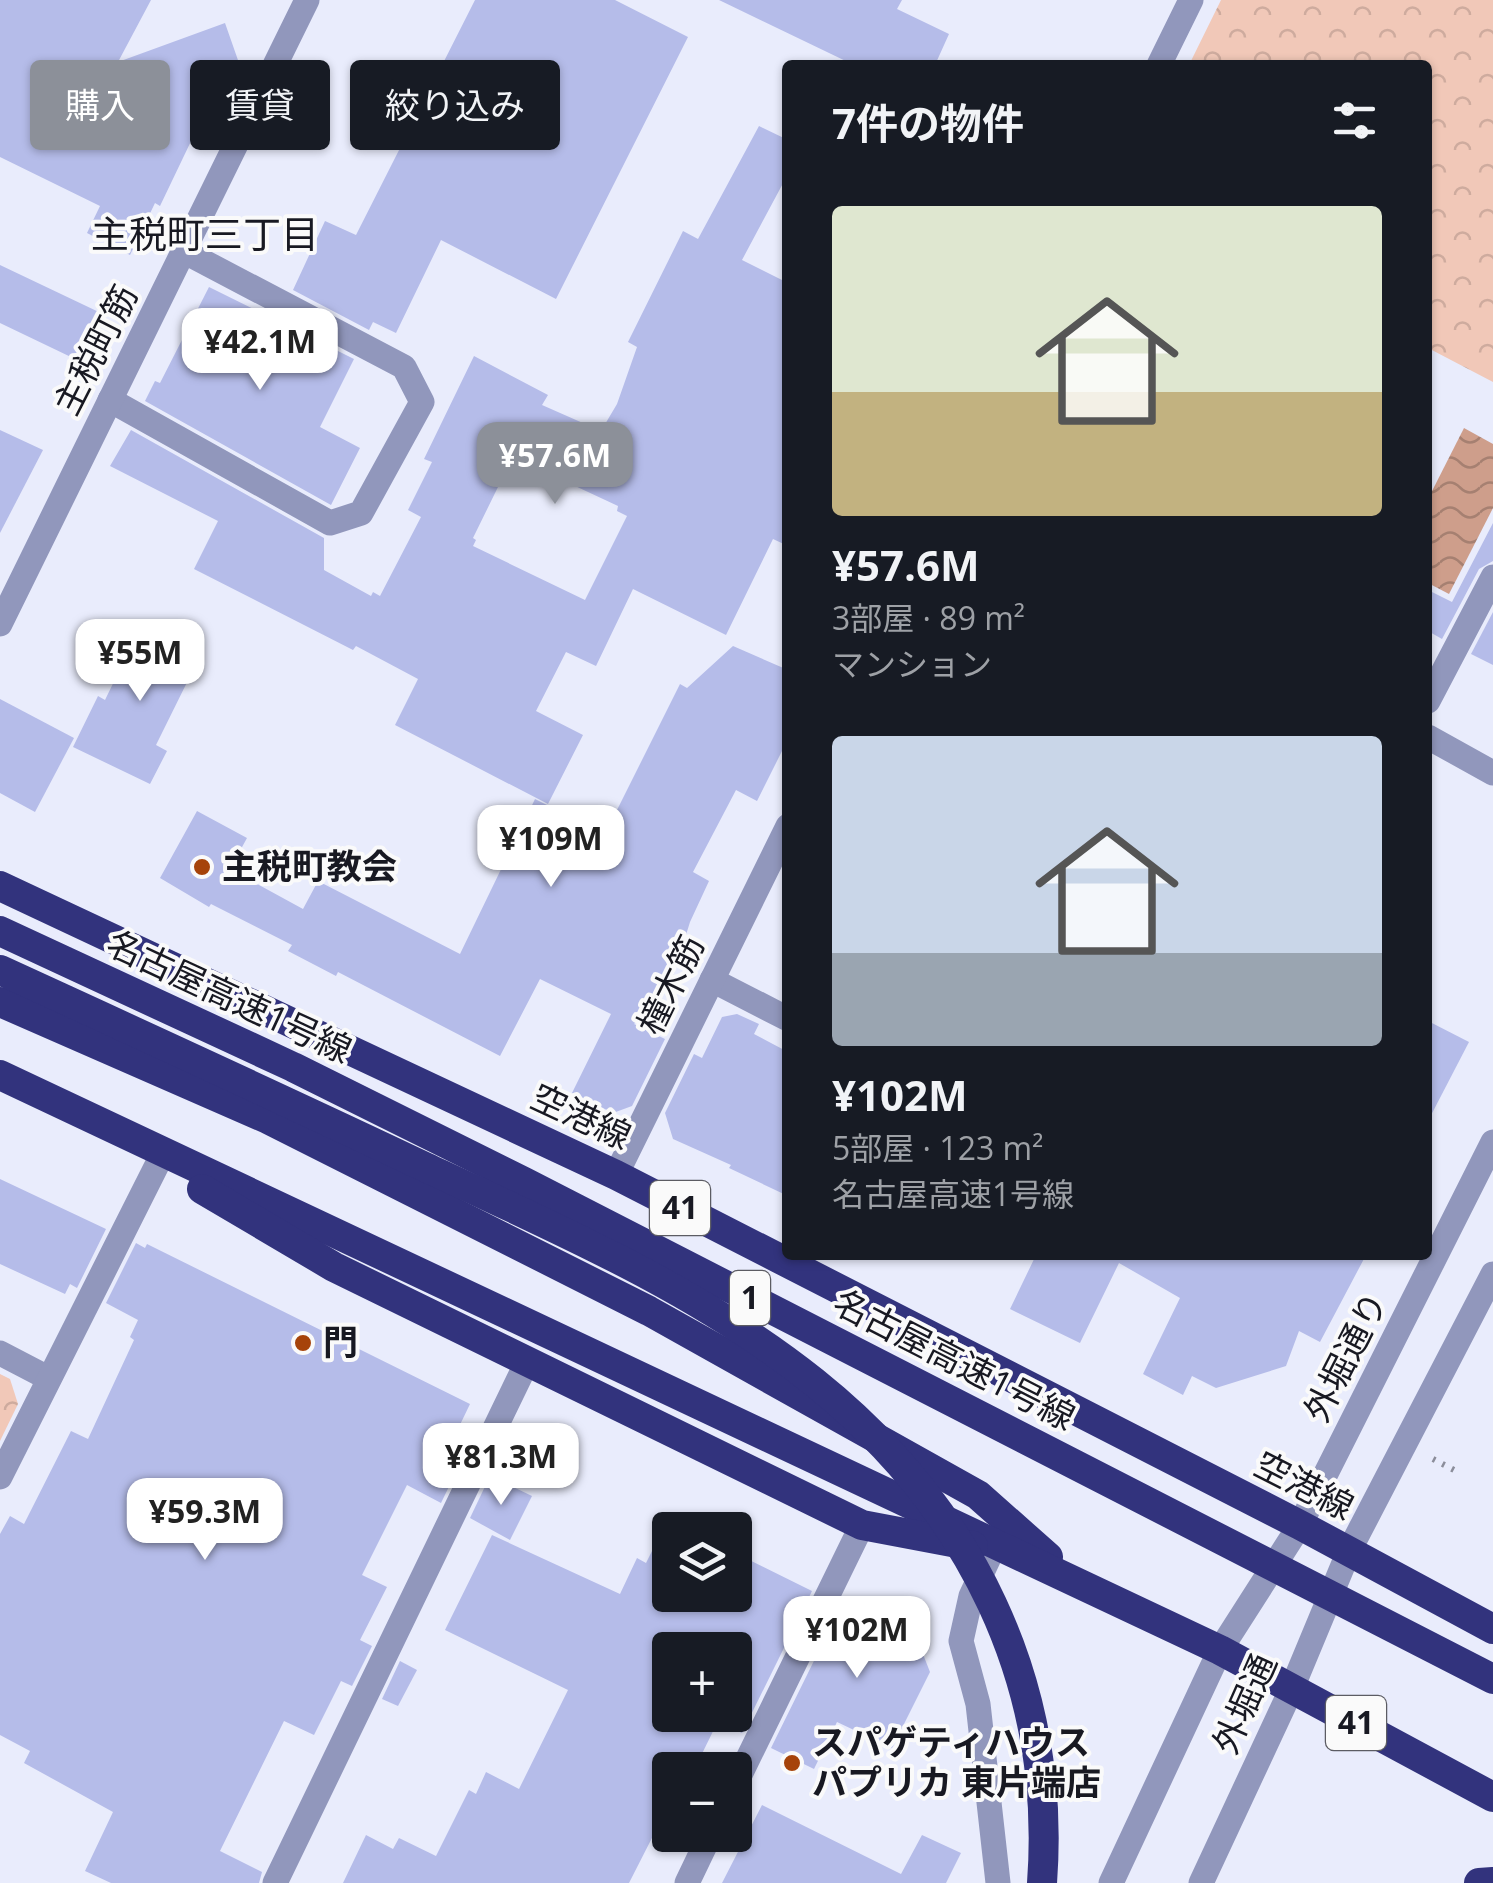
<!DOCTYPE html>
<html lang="ja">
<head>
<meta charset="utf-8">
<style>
  body { margin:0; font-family:"Open Sans","Noto Sans JP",sans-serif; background:#242831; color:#f1f3f6; height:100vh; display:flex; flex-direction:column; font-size:38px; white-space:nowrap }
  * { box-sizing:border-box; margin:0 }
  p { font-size:32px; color:#9ea1a6 }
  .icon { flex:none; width:55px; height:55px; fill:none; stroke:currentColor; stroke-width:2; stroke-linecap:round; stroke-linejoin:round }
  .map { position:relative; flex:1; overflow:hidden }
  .panel { position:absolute; left:782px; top:60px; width:650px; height:1200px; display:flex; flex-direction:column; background:#171b24; border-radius:10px; box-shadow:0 2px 8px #0004 }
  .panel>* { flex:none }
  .top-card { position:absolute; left:30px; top:60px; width:602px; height:90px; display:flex; gap:20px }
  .tools { position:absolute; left:652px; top:1512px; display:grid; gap:20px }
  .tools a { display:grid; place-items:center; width:100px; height:100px; border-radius:10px; background:#171b24; box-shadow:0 2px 8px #0004; font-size:50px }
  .price { position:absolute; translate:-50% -85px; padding:0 22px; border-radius:20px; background:#fff; color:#222; font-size:32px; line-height:65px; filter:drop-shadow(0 2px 5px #0008) }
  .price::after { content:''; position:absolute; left:50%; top:60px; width:30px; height:22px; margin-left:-15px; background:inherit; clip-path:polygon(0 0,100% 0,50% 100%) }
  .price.current { background:#8c9099; color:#fff }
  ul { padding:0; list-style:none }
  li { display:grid; align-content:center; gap:20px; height:530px; padding:0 50px }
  li span { display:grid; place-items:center; height:310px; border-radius:10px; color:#555 }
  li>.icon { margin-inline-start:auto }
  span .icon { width:180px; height:180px; fill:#fffc; stroke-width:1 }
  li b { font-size:42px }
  h2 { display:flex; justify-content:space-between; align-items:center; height:120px; padding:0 50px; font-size:42px }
  .tag { padding:0 35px; border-radius:10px; background:#171b24; box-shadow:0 2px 8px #0004; font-size:35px; line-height:90px }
  .tag.current { background:#8c9099; color:#fff }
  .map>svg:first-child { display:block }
</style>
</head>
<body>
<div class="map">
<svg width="1493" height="1883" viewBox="0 0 1493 1883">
  <defs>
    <pattern id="forest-crowns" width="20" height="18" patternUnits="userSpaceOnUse" patternTransform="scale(2.5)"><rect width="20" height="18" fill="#f1c8b8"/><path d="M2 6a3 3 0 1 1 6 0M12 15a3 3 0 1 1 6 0" fill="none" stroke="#ceab9e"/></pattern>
    <pattern id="water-waves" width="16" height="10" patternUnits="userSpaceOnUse" patternTransform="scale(2.5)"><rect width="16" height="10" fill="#ce9e8b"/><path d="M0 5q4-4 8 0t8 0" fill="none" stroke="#a68071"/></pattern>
  </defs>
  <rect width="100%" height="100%" fill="#e9ecfc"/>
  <!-- forest -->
  <g fill="url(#forest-crowns)">
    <path d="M1221 0H1493V382L1428 348V65H1189Z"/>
    <path d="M0 1374 10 1379 18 1404 0 1441Z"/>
  </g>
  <!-- water -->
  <path fill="url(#water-waves)" d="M1464 428 1493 444V508L1449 594 1428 583V499Z"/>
  <!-- building -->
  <g fill="#b5bce9" fill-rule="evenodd">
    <path d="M0 0H151L118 62 225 23 239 63 226 68 160 206 155 203 130 255 87 233 100 206 0 157Z"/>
    <path d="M475 0H615L688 37 556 299 441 240 396 333 373 322 369 330 293 290 325 221 356 235Z"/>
    <path d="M719 0H902L897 9 949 34 935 65H854Z"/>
    <path d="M759 126 788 140V174L742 260 788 283V546L773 539 726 635 633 589 596 666 566 652 536 711 583 735 548 804 395 725 418 679 356 646 353 650 194 569 218 521 110 466 131 430 324 538V570L371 596 373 592 380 596 421 517 408 510 432 462 424 459 474 356 548 395 542 405 601 431 617 404 637 347 628 342 683 231 698 239ZM524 434 580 464 573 485 618 506 617 511 627 516 585 600 473 546 476 540 473 538Z"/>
    <path d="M0 265 103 314 81 356 76 353 73 358 0 323Z"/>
    <path d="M209 287 354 359 320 427 360 448 331 505 145 401 155 381 160 383Z"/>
    <path d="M0 430 43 450 0 533Z"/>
    <path d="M1493 523V561L1479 569 1442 639 1428 631V590L1452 602Z"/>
    <path d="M1493 612V665L1471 654Z"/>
    <path d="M153 624 192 643 190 649 201 654 156 745 167 751 150 784 73 747 98 696 105 700 141 626 150 630Z"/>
    <path d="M733 646 788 670V739L757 801 736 790 693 872 709 881 690 922 672 980 663 995 634 1024 665 1039 632 1106 613 1113 572 1093 611 1014 540 979 500 1056 338 972 336 976 288 951 292 945 211 904 209 907 160 878 197 811 247 838 230 869 303 909 318 881 460 954 535 799 605 834 680 684 687 688Z"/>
    <path d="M0 699 74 738 35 812 0 793Z"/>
    <path d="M737 1014 759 1024 754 1034 788 1052V1196L729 1168 731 1165 673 1139 665 1113 694 1054 702 1058 722 1017Z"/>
    <path d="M1428 1021 1469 1042 1428 1121Z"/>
    <path d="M0 1179 106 1229 77 1288 70 1284 65 1294 0 1264Z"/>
    <path d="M136 1243 145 1248 147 1244 470 1404 457 1431 468 1436 456 1460 461 1462 441 1503 407 1485 362 1575 387 1587 360 1640 372 1646 352 1686 341 1681 314 1735 284 1721 220 1851 262 1872 259 1883H111L85 1871 113 1812 24 1763 30 1751 0 1735V1534L10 1516 24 1524 71 1431 88 1439 134 1340 130 1337 138 1320 106 1303Z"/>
    <path d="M1036 1255H1366L1320 1342 1299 1331 1286 1366 1216 1388 1192 1376 1183 1395 1143 1374 1180 1298 1119 1263 1080 1343 1010 1309Z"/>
    <path d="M490 1476 532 1496 510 1540 470 1518Z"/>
    <path d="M670 1515V1595H735V1553L812 1591 742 1733 735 1730V1650H670V1715H721L694 1770H670V1820L661 1838 654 1834 629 1883H343L366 1835 393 1849 399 1838 436 1856 469 1790 476 1794 486 1772 519 1789 568 1690 445 1630 492 1535 620 1594 637 1558 646 1563Z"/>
    <path d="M875 1596 906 1611 930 1672 892 1748 837 1722 814 1769 771 1748 841 1606 845 1608Z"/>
    <path d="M400 1661 417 1670 398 1706 382 1699Z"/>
    <path d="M762 1805 901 1874 922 1835 961 1853 946 1883H722Z"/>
  </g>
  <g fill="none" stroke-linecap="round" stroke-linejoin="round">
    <!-- path -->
    <g stroke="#8b8d9a" stroke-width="6" stroke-dasharray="2.5 8" stroke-linecap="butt">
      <path d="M1312 1396 1329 1404"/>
      <path d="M1433 1459 1454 1470"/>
    </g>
    <!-- minor -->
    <g stroke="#9197bc" stroke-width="25">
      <path d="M1159 65 1191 0"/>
      <path d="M110 400 330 523 361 513 422 402 404 367 185 252"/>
      <path d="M0 624 307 0"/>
      <path d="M1428 701 1493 577"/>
      <path d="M1428 737 1493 773"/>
      <path d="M712 980 788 1019"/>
      <path d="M616 1175 788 826"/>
      <path d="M0 1353 48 1378"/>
      <path d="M0 1477 158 1163"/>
      <path d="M993 1549 971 1596 961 1641 978 1704 998 1883"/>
      <path d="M735 1785 862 1525"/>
      <path d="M275 1883 528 1360"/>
      <path d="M687 1883 710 1835"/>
      <path d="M1111 1883 1220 1650 1300 1525 1493 1142"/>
      <path d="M1201 1883 1292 1688 1349 1551 1493 1274"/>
    </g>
    <!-- highway -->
    <g stroke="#32337d" stroke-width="30">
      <path d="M0 886 616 1175 1300 1525 1493 1629"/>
      <path d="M0 1002 268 1119 649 1311 978 1495 1048 1557"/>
      <path d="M0 1075 1220 1650 1493 1797"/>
      <path d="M202 1189 334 1267 862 1525 973 1546"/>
    </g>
    <!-- highway-bridge -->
    <g stroke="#32337d" stroke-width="30">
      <path d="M0 931 293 1067 524 1182 1493 1679"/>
      <path d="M0 970C142 1035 284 1100 425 1167 558 1229 699 1290 814 1382 970 1507 1057 1682 1042 1883"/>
      <path d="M1479 1883 1493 1882"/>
    </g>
  </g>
  <!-- markers -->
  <g fill="#a6430a" stroke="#fafafa" stroke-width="4">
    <circle cx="202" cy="867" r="10"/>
    <circle cx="303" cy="1343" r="10"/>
    <circle cx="792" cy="1763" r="10"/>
  </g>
  <g text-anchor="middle" stroke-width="8" stroke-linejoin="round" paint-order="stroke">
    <!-- shield labels -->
    <g fill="#fafafa" stroke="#5c5c63" stroke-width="2.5">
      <rect x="650" y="1181" width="60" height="54" rx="8"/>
      <rect x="730" y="1271" width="40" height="54" rx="8"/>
      <rect x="1326" y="1696" width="60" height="54" rx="8"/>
    </g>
    <g font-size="32" font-weight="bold" fill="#181922">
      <text x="680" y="1219">41</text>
      <text x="750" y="1309">1</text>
      <text x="1356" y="1734">41</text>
    </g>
    <!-- street labels -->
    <g font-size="35" fill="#181922" stroke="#fafafa">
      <text transform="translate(96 350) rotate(-63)" y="12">主税町筋</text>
      <text transform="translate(671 985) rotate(-64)" y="12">橦木筋</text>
      <text transform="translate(229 997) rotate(25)" y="12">名古屋高速1号線</text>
      <text transform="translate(581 1117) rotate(25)" y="12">空港線</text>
      <text transform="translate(1346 1357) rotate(-63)" y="12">外堀通り</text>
      <text transform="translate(954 1360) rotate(27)" y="12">名古屋高速1号線</text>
      <text transform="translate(1304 1486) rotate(27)" y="12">空港線</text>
      <text transform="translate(1245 1704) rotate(-66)" y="12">外堀通</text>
    </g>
    <!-- poi labels -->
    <g font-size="35" font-weight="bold" fill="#181922" stroke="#fafafa" text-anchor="start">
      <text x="222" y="879">主税町教会</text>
      <text x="323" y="1355">門</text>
      <text x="812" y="1755">スパゲティハウス<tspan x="812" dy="40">パプリカ 東片端店</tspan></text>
    </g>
    <!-- neighbourhood labels -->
    <g font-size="38" fill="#181922" stroke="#fafafa">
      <text x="205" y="248">主税町三丁目</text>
    </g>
  </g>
</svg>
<div class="tools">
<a><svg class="icon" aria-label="layers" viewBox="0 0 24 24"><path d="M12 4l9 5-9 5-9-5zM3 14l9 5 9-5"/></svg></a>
<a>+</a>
<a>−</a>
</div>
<b class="price" style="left:260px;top:393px">¥42.1M</b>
<b class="price current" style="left:555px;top:507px">¥57.6M</b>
<b class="price" style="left:140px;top:704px">¥55M</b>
<b class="price" style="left:551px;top:890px">¥109M</b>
<b class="price" style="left:501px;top:1508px">¥81.3M</b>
<b class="price" style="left:205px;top:1563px">¥59.3M</b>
<b class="price" style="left:857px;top:1681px">¥102M</b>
<div class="top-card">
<a class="tag current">購入</a>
<a class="tag">賃貸</a>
<a class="tag">絞り込み</a>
</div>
<section class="panel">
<h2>7件の物件<svg class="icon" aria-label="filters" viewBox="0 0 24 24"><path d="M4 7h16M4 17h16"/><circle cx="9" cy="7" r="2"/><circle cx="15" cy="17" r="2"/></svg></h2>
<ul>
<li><span style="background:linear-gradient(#dfe7d0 60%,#c2b280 0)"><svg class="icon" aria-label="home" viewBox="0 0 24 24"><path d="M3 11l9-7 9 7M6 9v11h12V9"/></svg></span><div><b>¥57.6M</b><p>3部屋 · 89 m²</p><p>マンション</p></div></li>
<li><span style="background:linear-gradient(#c9d6e8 70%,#9aa5b1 0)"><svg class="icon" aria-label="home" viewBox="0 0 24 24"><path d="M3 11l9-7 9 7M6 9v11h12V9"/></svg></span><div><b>¥102M</b><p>5部屋 · 123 m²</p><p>名古屋高速1号線</p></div></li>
</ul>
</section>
</div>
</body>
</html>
